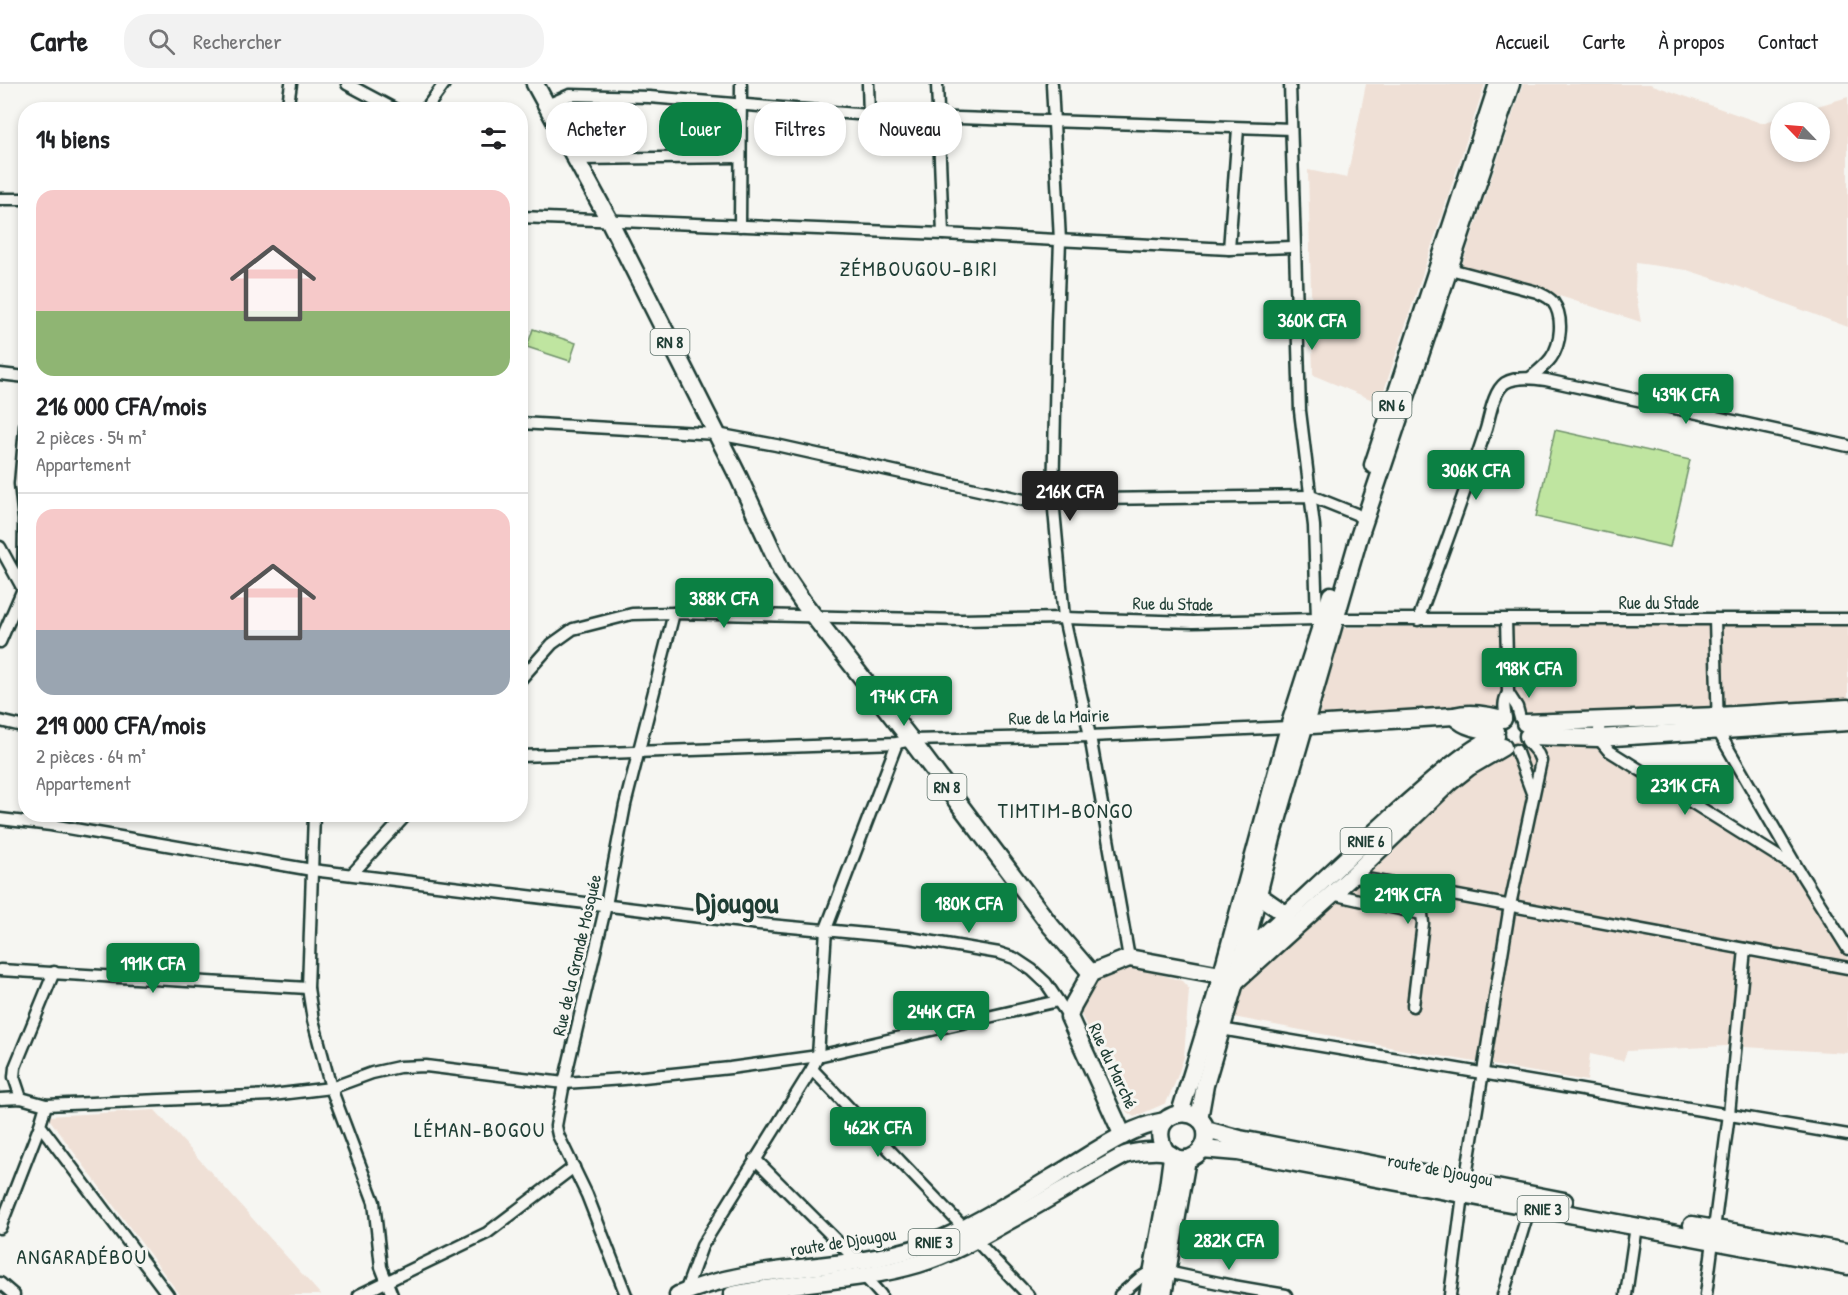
<!DOCTYPE html>
<html lang="fr">
<head>
<meta charset="utf-8">
<style>
  body { margin:0; font-family:"Patrick Hand",sans-serif; background:#f2f2f2; color:#202124; height:100vh; display:flex; flex-direction:column; font-size:22px; white-space:nowrap }
  * { box-sizing:border-box; margin:0 }
  p { font-size:20px; color:#757577 }
  .icon { flex:none; width:33px; height:33px; fill:none; stroke:currentColor; stroke-width:2; stroke-linecap:round; stroke-linejoin:round }
  .map { position:relative; flex:1; overflow:hidden }
  .sheet { position:absolute; left:18px; top:18px; width:510px; height:720px; display:flex; flex-direction:column; background:#fff; border-radius:24px; box-shadow:0 3px 9px #0003 }
  .sheet>* { flex:none }
  .top-card { position:absolute; left:546px; top:18px; width:570px; height:54px; display:flex; gap:12px }
  .needle { width:39px; rotate:295deg }
  .buttons { position:absolute; left:1770px; top:18px; display:grid; gap:12px }
  .buttons a { display:grid; place-items:center; width:60px; height:60px; border-radius:50%; background:#fff; box-shadow:0 3px 9px #0003; font-size:30px }
  .price { position:absolute; translate:-50% -51px; padding:0 14px; border-radius:6px; background:#0b8043; color:#fff; font-size:20px; line-height:39px; filter:drop-shadow(0 2px 3px #0008) }
  .price::after { content:''; position:absolute; left:50%; top:36px; width:18px; height:14px; margin-left:-9px; background:inherit; clip-path:polygon(0 0,100% 0,50% 100%) }
  .price.active { background:#222; color:#fff }
  ul { padding:0; list-style:none }
  li { display:grid; align-content:center; gap:12px; height:318px; padding:0 18px }
  li+li { border-top:2px solid #e0e0e0 }
  li span { display:grid; place-items:center; height:186px; border-radius:18px; color:#555 }
  li>.icon { margin-inline-start:auto }
  span .icon { width:108px; height:108px; fill:#fffc; stroke-width:1 }
  li b { font-size:26px }
  h2 { display:flex; justify-content:space-between; align-items:center; height:72px; padding:0 18px; font-size:26px }
  .tag { padding:0 21px; border-radius:24px; background:#fff; box-shadow:0 3px 9px #0003; font-size:21px; line-height:54px }
  .tag.active { background:#0b8043; color:#fff }
  header { display:flex; align-items:center; gap:36px; box-sizing:border-box; height:84px; padding:0 30px; background:#fff; border-bottom:2px solid #e0e0e0 }
  header strong { font-size:28px }
  nav { display:flex; gap:33px; margin-inline-start:auto; font-size:21px }
  .search { width:420px; height:54px; background:#f2f2f2; display:flex; align-items:center; gap:15px; box-sizing:border-box; padding:0 21px; border-radius:24px; color:#757577; font-size:22px }
  .map>svg:first-child { display:block }
</style>
</head>
<body>
<header>
<strong>Carte</strong>
<div class="search"><svg class="icon" aria-label="search" viewBox="0 0 24 24"><circle cx="10" cy="10" r="6"/><path d="M15 15l6 6"/></svg>Rechercher</div>
<nav><a>Accueil</a><a>Carte</a><a>À propos</a><a>Contact</a></nav>
</header>
<div class="map">
<svg width="1848" height="1211" viewBox="0 0 1848 1211">
  <rect width="100%" height="100%" fill="#f6f6f2"/>
  <filter id="ink" filterUnits="userSpaceOnUse"><feTurbulence type="fractalNoise" baseFrequency=".0167" numOctaves="2"/><feDisplacementMap in="SourceGraphic" scale="12" xChannelSelector="R" yChannelSelector="G"/><feConvolveMatrix kernelMatrix="1 2 1 2 8 2 1 2 1" color-interpolation-filters="sRGB"/></filter>
  <g filter="url(#ink)">
    <!-- built -->
    <g fill="#efe0d6">
      <path d="M1366 0H1485L1380 319 1313 291 1308 86 1347 94Z"/>
      <path d="M1523 0H1650L1761 39 1780 34V68H1820V28H1797L1848 13V243L1746 205 1687 186 1636 179 1635 206 1641 238 1462 181Z"/>
      <path d="M1704 538 1848 541V616L1706 633 1315 632 1337 544Z"/>
      <path d="M1585 655 1795 788 1848 875V969L1727 962 1627 967 1623 977 1590 970 1587 997 1405 966 1228 932 1236 902 1456 695 1514 657Z"/>
      <path d="M1137 883 1182 897 1189 905 1184 973 1175 999 1166 1019 1134 1033 1127 1028 1078 924 1093 896 1116 886Z"/>
      <path d="M155 1026 321 1211H180L47 1032Z"/>
    </g>
    <!-- green -->
    <g fill="#bfe5a0" stroke="#6f916a" stroke-width="1.5">
      <path d="M533 245 576 259 570 277 527 263Z"/>
      <path d="M1555 346 1690 376 1670 463 1536 433Z"/>
    </g>
    <g fill="none" stroke-linecap="round" stroke-linejoin="round">
      <defs>
        <g id="minor">
          <path d="M347 0 396 26"/>
          <path d="M868 0 869 31"/>
          <path d="M937 0 943 150"/>
          <path d="M1052 0 1060 157 1057 238 1053 415 1064 534 1090 652 1129 874"/>
          <path d="M1290 0 1300 327 1314 442 1317 535"/>
          <path d="M547 21 570 11 649 13 869 31 1291 45"/>
          <path d="M287 26 291 0"/>
          <path d="M425 26 444 0"/>
          <path d="M577 75 740 73"/>
          <path d="M0 115H26"/>
          <path d="M520 133 943 150 1229 165 1293 163"/>
          <path d="M740 142 741 0"/>
          <path d="M1229 165 1238 45"/>
          <path d="M1450 185 1537 208C1543 211 1549 213 1553 218 1564 233 1561 260 1551 274 1545 282 1537 288 1530 294"/>
          <path d="M0 290 26 293"/>
          <path d="M26 332 20 400 24 436 23 505 26 508"/>
          <path d="M520 339 717 350 776 361 1024 416 1311 412 1356 430 1365 438"/>
          <path d="M0 463 23 505 0 558"/>
          <path d="M1715 535 1718 647 1798 785 1848 865"/>
          <path d="M1418 536C1441 473 1465 409 1486 345 1490 332 1493 308 1505 299 1516 292 1534 294 1546 296L1848 362"/>
          <path d="M1506 536 1508 609C1503 618 1504 624 1506 634"/>
          <path d="M520 596 552 560 573 545 632 530 674 529 962 536 1064 534 1193 538 1317 535H1848"/>
          <path d="M1508 609 1517 623 1520 634"/>
          <path d="M0 637 26 643"/>
          <path d="M1600 638 1598 654 1608 666 1795 783"/>
          <path d="M1516 666 1532 709"/>
          <path d="M520 672 897 659 911 656 1090 652 1289 643"/>
          <path d="M314 730 308 904 313 936 331 1004 374 1118 381 1183 392 1211"/>
          <path d="M0 735 51 741 312 786 759 840 910 854 999 869 1014 874 1032 886 1046 899 1069 933"/>
          <path d="M352 790 407 730"/>
          <path d="M1350 792 1848 884"/>
          <path d="M1332 810 1422 830 1423 839 1413 922"/>
          <path d="M0 886 308 904"/>
          <path d="M1215 944 1848 1051"/>
          <path d="M812 985 1028 1211"/>
          <path d="M21 1014 14 993 15 983 54 888"/>
          <path d="M0 1015 21 1014 46 1021 272 1011 331 1004 372 989 399 983 426 982 564 999 624 995 730 984 818 972 1058 917"/>
          <path d="M46 1021 40 1041 168 1211"/>
          <path d="M755 1075 857 1177"/>
          <path d="M0 1144 40 1041"/>
          <path d="M1714 1145 1729 1030 1745 865"/>
          <path d="M1167 1188 1233 1202 1286 1211"/>
          <path d="M864 1192 881 1211"/>
          <path d="M0 1199 14 1211"/>
          <path d="M359 1211 487 1149 574 1083"/>
          <path d="M626 1211 587 1111 558 1051 556 1042 564 999 606 821 625 721 674 529"/>
          <path d="M684 1211 702 1162 812 985 818 972 826 845 897 659"/>
          <path d="M1120 1211 1140 1194 1153 1186"/>
          <path d="M1450 1211 1463 1111 1510 821 1541 677 1538 670 1527 657"/>
          <path d="M1503 1211 1530 1122"/>
          <path d="M1626 1211 1636 1142"/>
          <path d="M1706 1211 1713 1157"/>
        </g>
        <g id="primary">
          <path d="M535 0 609 136 739 394 781 486 802 517 911 656 1050 841 1091 889"/>
          <path d="M1373 381 1498 0"/>
          <path d="M1454 632C1466 644 1479 645 1496 647"/>
          <path d="M1525 639 1718 632 1848 624"/>
          <path d="M1296 642 1454 632C1471 628 1486 631 1503 635"/>
          <path d="M1528 652 1598 654 1848 638"/>
          <path d="M1258 811 1287 831"/>
          <path d="M1241 873C1293 825 1343 777 1395 730 1427 702 1458 672 1496 652"/>
          <path d="M1236 897 1351 793 1450 698 1469 683 1503 663"/>
          <path d="M1180 1029 1215 915 1289 643 1331 511"/>
          <path d="M1199 1035 1205 1001 1243 871 1272 754 1359 453 1511 0"/>
          <path d="M1123 1052 1069 933 1073 921 1091 889 1129 874 1221 891"/>
          <path d="M1148 1211 1168 1103 1172 1073"/>
          <path d="M1163 1211 1187 1075"/>
        </g>
        <g id="trunk">
          <path d="M1206 1046 1240 1055 1564 1117"/>
          <path d="M1202 1065 1237 1068 1848 1182"/>
          <path d="M1692 1141 1848 1168"/>
          <path d="M678 1211C762 1175 859 1191 944 1154 984 1136 1030 1107 1068 1084 1098 1066 1129 1043 1165 1037"/>
          <path d="M732 1211C794 1197 857 1198 918 1180 949 1171 977 1155 1005 1139 1045 1117 1084 1093 1125 1071 1134 1068 1157 1065 1166 1068 1171 1070 1174 1074 1179 1075 1192 1077 1204 1068 1206 1055 1211 1015 1140 1024 1166 1068"/>
        </g>
      </defs>
      <!-- minor casing -->
      <use href="#minor" stroke="#1f3d34" stroke-width="15"/>
      <!-- primary casing -->
      <use href="#primary" stroke="#1f3d34" stroke-width="21"/>
      <!-- trunk casing -->
      <use href="#trunk" stroke="#1f3d34" stroke-width="21"/>
      <!-- minor -->
      <use href="#minor" stroke="#f6f6f2" stroke-width="10"/>
      <!-- primary -->
      <use href="#primary" stroke="#f6f6f2" stroke-width="16"/>
      <!-- trunk -->
      <use href="#trunk" stroke="#f6f6f2" stroke-width="16"/>
    </g>
  </g>
  <g text-anchor="middle" stroke-width="6" stroke-linejoin="round" paint-order="stroke">
    <!-- shield labels -->
    <g fill="#f6f6f2" stroke="#60746d" stroke-width="1.5">
      <rect x="650.5" y="245" width="39" height="26" rx="4.5"/>
      <rect x="1372.5" y="308" width="39" height="26" rx="4.5"/>
      <rect x="927.5" y="690" width="39" height="26" rx="4.5"/>
      <rect x="1340.5" y="744" width="51" height="26" rx="4.5"/>
      <rect x="1517.5" y="1112" width="51" height="26" rx="4.5"/>
      <rect x="908.5" y="1145" width="51" height="26" rx="4.5"/>
    </g>
    <g font-size="16" font-weight="bold" fill="#1f3d34">
      <text x="670" y="264">RN 8</text>
      <text x="1392" y="327">RN 6</text>
      <text x="947" y="709">RN 8</text>
      <text x="1366" y="763">RNIE 6</text>
      <text x="1543" y="1131">RNIE 3</text>
      <text x="934" y="1164">RNIE 3</text>
    </g>
    <!-- street labels -->
    <g font-size="18" fill="#1f3d34" stroke="#f6f6f2">
      <text x="1659" y="525">Rue du Stade</text>
      <text transform="translate(1173 520) rotate(1)" y="6">Rue du Stade</text>
      <text transform="translate(1059 633) rotate(-2)" y="6">Rue de la Mairie</text>
      <text transform="translate(577 871) rotate(-77)" y="6">Rue de la Grande Mosquée</text>
      <text transform="translate(1113 982) rotate(65)" y="6">Rue du Marché</text>
      <text transform="translate(1440 1086) rotate(11)" y="6">route de Djougou</text>
      <text transform="translate(843 1158) rotate(-9)" y="6">route de Djougou</text>
    </g>
    <!-- quarter labels -->
    <g font-size="21" letter-spacing="1.5" fill="#1f3d34" stroke="#f6f6f2">
      <text x="919" y="192">ZÉMBOUGOU-BIRI</text>
      <text x="1066" y="734">TIMTIM-BONGO</text>
      <text x="480" y="1053">LÉMAN-BOGOU</text>
      <text x="82" y="1180">ANGARADÉBOU</text>
    </g>
    <!-- town labels -->
    <g font-size="30" font-weight="bold" fill="#1f3d34" stroke="#f6f6f2">
      <text x="737" y="829">Djougou</text>
    </g>
  </g>
</svg>
<div class="buttons">
<a><svg class="needle" viewBox="-14 -14 28 28"><path d="M0-13l5 13h-10z" fill="#e53935"/><path d="M0 13l5-13h-10z" fill="#757577"/></svg></a>
</div>
<b class="price" style="left:1312px;top:267px">360K CFA</b>
<b class="price" style="left:1686px;top:341px">439K CFA</b>
<b class="price" style="left:1476px;top:417px">306K CFA</b>
<b class="price active" style="left:1070px;top:438px">216K CFA</b>
<b class="price" style="left:724px;top:545px">388K CFA</b>
<b class="price" style="left:1529px;top:615px">198K CFA</b>
<b class="price" style="left:904px;top:643px">174K CFA</b>
<b class="price" style="left:1685px;top:732px">231K CFA</b>
<b class="price" style="left:1408px;top:841px">219K CFA</b>
<b class="price" style="left:969px;top:850px">180K CFA</b>
<b class="price" style="left:153px;top:910px">191K CFA</b>
<b class="price" style="left:941px;top:958px">244K CFA</b>
<b class="price" style="left:878px;top:1074px">462K CFA</b>
<b class="price" style="left:1229px;top:1187px">282K CFA</b>
<div class="top-card">
<a class="tag">Acheter</a>
<a class="tag active">Louer</a>
<a class="tag">Filtres</a>
<a class="tag">Nouveau</a>
</div>
<section class="sheet">
<h2>14 biens<svg class="icon" aria-label="filters" viewBox="0 0 24 24"><path d="M4 7h16M4 17h16"/><circle cx="9" cy="7" r="2"/><circle cx="15" cy="17" r="2"/></svg></h2>
<ul>
<li><span style="background:linear-gradient(#f6c9c9 65%,#8fb573 0)"><svg class="icon" aria-label="home" viewBox="0 0 24 24"><path d="M3 11l9-7 9 7M6 9v11h12V9"/></svg></span><div><b>216 000 CFA/mois</b><p>2 pièces · 54 m²</p><p>Appartement</p></div></li>
<li><span style="background:linear-gradient(#f6c9c9 65%,#9aa5b1 0)"><svg class="icon" aria-label="home" viewBox="0 0 24 24"><path d="M3 11l9-7 9 7M6 9v11h12V9"/></svg></span><div><b>219 000 CFA/mois</b><p>2 pièces · 64 m²</p><p>Appartement</p></div></li>
</ul>
</section>
</div>
</body>
</html>
